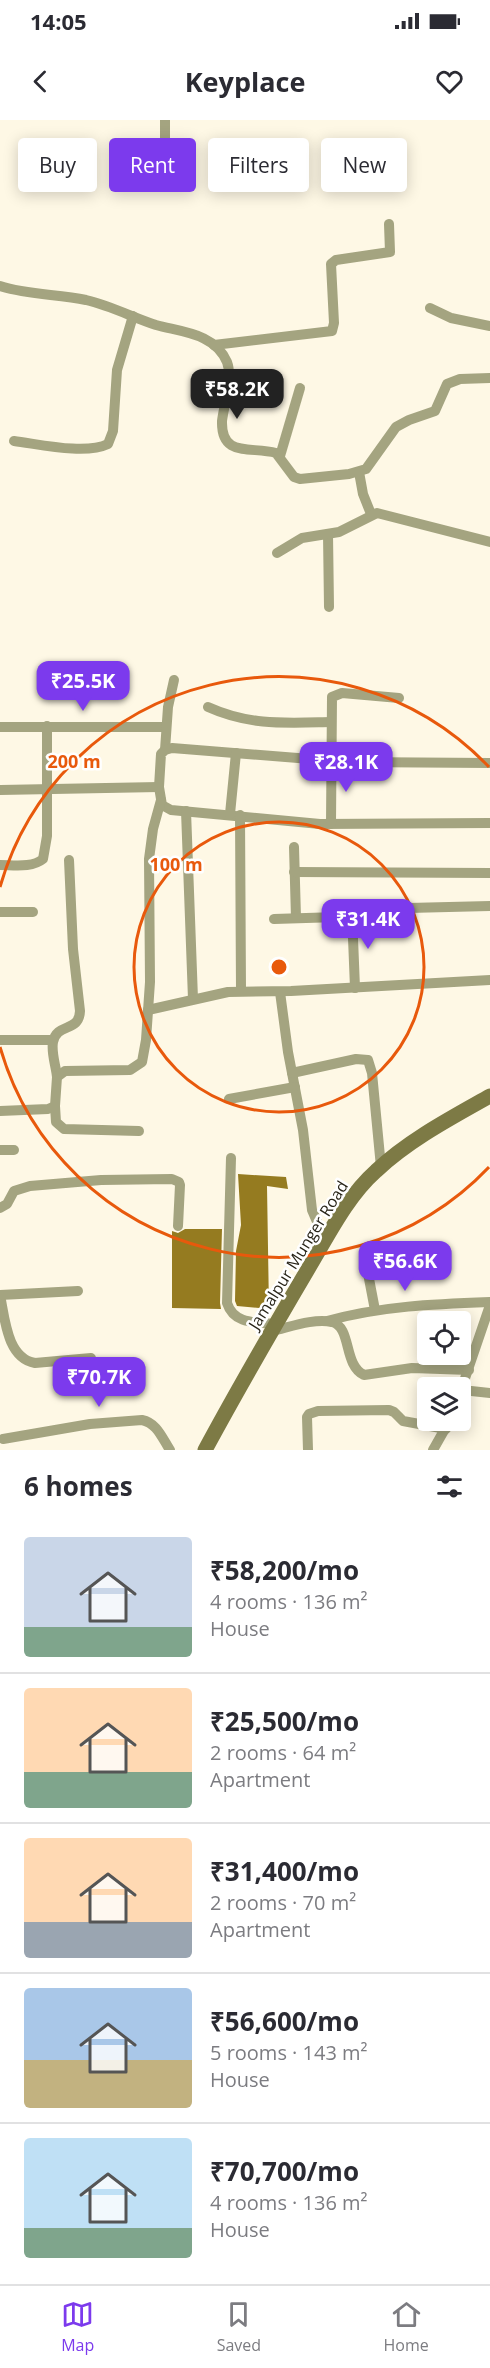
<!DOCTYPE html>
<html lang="en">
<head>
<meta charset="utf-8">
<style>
  body { margin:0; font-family:"Open Sans",sans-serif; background:#f7f7f7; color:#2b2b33; height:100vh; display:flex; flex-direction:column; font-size:22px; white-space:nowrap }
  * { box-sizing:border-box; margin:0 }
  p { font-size:20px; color:#7c7c81 }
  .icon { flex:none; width:33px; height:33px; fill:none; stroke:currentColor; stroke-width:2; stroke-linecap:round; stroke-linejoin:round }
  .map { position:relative; height:1330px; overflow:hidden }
  .sheet { display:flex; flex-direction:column; background:#fff; flex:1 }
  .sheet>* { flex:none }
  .guide { position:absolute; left:18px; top:18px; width:454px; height:54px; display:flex; gap:12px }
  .controls { position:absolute; left:417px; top:1191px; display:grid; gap:12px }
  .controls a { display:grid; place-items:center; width:54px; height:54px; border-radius:6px; background:#fff; box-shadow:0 3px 15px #0003; font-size:30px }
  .price { position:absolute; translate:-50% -51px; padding:0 14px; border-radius:12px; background:#7c3aed; color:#fff; font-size:20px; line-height:39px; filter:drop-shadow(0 2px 3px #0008) }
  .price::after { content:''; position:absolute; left:50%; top:36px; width:18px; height:14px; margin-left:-9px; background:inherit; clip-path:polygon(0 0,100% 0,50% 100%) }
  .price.active { background:#222; color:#fff }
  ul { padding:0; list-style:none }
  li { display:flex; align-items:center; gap:18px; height:150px; padding:0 24px }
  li+li { border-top:2px solid #e1e1e2 }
  li span { display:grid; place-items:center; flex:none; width:168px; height:120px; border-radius:6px; color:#555 }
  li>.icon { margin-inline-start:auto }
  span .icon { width:72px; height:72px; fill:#fffc; stroke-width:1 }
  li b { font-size:26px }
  h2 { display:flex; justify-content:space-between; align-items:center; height:72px; padding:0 24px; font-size:26px }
  .chip { padding:0 21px; border-radius:6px; background:#fff; box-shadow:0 3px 15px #0003; font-size:21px; line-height:54px }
  .chip.active { background:#7c3aed; color:#fff }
  .status { display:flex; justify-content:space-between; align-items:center; height:42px; padding:0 30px; background:#fff; direction:ltr }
  .status svg { height:16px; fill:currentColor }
  header { display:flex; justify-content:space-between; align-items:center; height:78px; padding:0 24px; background:#fff; font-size:27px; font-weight:700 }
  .tabs { display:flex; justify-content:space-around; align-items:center; height:84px; border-top:2px solid #e1e1e2; background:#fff; font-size:16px; color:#7c7c81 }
  .tabs a { display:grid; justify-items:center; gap:3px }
  .tabs .active { color:#7c3aed }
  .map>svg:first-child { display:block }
</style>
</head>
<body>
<div class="status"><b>14:05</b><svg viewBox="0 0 49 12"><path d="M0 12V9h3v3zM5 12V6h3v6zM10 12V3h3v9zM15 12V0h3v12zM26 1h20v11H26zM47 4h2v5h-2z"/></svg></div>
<header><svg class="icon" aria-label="back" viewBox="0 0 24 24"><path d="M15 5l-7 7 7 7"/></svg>Keyplace<svg class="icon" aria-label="heart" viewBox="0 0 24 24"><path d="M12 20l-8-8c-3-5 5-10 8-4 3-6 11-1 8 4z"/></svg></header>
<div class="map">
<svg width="490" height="1330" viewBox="0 0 490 1330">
  <rect width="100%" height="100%" fill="#fef8e5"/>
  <!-- building -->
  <g fill="#957b20">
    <path d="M238 1054 286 1057 288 1069 267 1066 269 1189 237 1186 235 1181 236 1131 241 1105Z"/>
    <path d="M185 1109H222L220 1183 221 1189 172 1188V1111L178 1113Z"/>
  </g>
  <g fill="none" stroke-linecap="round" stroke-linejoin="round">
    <!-- street -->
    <g stroke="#a4a480" stroke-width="10">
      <path d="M165 40V0"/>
      <path d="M0 166C28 175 58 174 86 180 111 186 132 197 156 205 181 212 215 213 227 242 233 258 224 284 222 301 221 338 251 326 276 333L294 357 300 359 349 354 366 349 396 307 409 300 435 291 447 264 460 259 490 258"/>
      <path d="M430 188 451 198 490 206"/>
      <path d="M214 225 332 211 334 203 331 144 336 140 390 132 389 104"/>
      <path d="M14 321C39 324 85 335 108 324L113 311 117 250 133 196"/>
      <path d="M280 336 300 268"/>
      <path d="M359 352 363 374 371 394"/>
      <path d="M328 414 329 487"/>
      <path d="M277 433 302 418 339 412 377 393 490 422"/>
      <path d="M208 587C250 606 286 603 331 602"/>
      <path d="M0 607H166"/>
      <path d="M165 630 168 587 174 560"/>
      <path d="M490 643 348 642 172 628 165 630 161 634 159 667 162 685 171 690 320 704 490 703"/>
      <path d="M0 670 159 667"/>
      <path d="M186 691 193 879"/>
      <path d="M230 694 236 633"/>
      <path d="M240 695 241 871"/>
      <path d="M331 704 332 577 342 573 399 578"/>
      <path d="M294 727 296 798"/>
      <path d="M0 745C14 745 32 748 43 739L47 716V606"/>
      <path d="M294 752 490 753"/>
      <path d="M0 792H33"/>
      <path d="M352 793 355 868"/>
      <path d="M274 799 338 797 367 789 490 786"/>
      <path d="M280 872 288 932 303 1010 312 1090 321 1111 327 1118"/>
      <path d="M148 890 228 872 291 871 490 860"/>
      <path d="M0 920H53"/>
      <path d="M292 953 356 939 368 940 372 953 381 1047"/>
      <path d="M57 957C56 946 51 933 53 922 57 902 79 913 80 891L73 829 69 740"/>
      <path d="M229 979 295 967"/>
      <path d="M55 986 56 1002 64 1009 139 1011"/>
      <path d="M0 991 48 989 55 986 57 957 65 951 130 950 142 942 146 920 150 862 149 739 153 709 161 680"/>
      <path d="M0 1030H14"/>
      <path d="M231 1038 227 1183C234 1205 257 1202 276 1204"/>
      <path d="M0 1088 7 1084 14 1071 30 1066 101 1060 172 1059 179 1062 180 1065 178 1106"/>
      <path d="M366 1143 375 1190"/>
      <path d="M0 1175C5 1199 7 1238 35 1243L91 1238"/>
      <path d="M0 1175 78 1171"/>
      <path d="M327 1201C381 1186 435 1184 490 1182"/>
      <path d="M272 1211C290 1207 314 1198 332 1202 352 1207 343 1245 364 1255L412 1248 469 1250"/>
      <path d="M462 1270 490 1273"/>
      <path d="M460 1273 490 1185"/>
      <path d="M3 1319 90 1304 142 1300C157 1303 162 1318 170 1330"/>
      <path d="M308 1330 307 1297 309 1294 318 1291 389 1290 394 1292 403 1301 446 1309"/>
      <path d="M433 1330 450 1300"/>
    </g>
    <!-- secondary -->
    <path stroke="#7d7a45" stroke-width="15" d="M205 1330C239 1267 275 1205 311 1144 330 1112 348 1076 376 1051 409 1020 451 998 490 976"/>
  </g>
  <!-- distance rings -->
  <g fill="none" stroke="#e8590c" stroke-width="3">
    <circle cx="279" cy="847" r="145"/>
    <path d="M489 1047A290 290 0 0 1 0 927M0 767A290 290 0 0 1 489 647"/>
  </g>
  <g text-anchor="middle" stroke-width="5" stroke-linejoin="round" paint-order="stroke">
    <!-- street labels -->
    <g font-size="16" fill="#282418" stroke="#fff">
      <text transform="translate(298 1135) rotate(-58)" y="6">Jamalpur Munger Road</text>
    </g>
  </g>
  <circle cx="279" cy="847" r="9" fill="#e8590c" stroke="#fff" stroke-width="3"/>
  <g font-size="18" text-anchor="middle" font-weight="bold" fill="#e8590c" stroke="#fff" stroke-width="5" stroke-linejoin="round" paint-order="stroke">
    <text x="74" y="648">200 m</text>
    <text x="176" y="751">100 m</text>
  </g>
</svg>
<div class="controls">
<a><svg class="icon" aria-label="locate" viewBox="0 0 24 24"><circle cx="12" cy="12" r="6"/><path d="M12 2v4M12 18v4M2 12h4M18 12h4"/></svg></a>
<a><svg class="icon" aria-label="layers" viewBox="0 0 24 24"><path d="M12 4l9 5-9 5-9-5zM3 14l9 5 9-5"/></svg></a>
</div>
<b class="price active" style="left:237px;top:300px">₹58.2K</b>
<b class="price" style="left:83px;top:592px">₹25.5K</b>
<b class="price" style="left:346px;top:673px">₹28.1K</b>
<b class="price" style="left:368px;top:830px">₹31.4K</b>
<b class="price" style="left:405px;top:1172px">₹56.6K</b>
<b class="price" style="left:99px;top:1288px">₹70.7K</b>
<div class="guide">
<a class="chip">Buy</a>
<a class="chip active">Rent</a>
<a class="chip">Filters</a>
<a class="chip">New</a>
</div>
</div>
<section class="sheet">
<h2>6 homes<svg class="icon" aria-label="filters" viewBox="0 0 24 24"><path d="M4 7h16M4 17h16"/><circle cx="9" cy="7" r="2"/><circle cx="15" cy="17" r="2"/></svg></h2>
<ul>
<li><span style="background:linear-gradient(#c9d6e8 75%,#7fa58c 0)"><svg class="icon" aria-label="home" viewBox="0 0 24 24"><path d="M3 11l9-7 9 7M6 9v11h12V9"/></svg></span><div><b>₹58,200/mo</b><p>4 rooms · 136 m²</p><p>House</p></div></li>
<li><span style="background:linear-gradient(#ffd9b3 70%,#7fa58c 0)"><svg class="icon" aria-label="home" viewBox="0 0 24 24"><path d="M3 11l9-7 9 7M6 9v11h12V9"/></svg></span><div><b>₹25,500/mo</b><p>2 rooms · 64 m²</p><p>Apartment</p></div></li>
<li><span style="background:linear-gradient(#ffd9b3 70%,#9aa5b1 0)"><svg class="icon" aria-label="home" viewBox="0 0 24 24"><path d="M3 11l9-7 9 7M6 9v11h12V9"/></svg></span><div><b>₹31,400/mo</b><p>2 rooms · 70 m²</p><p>Apartment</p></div></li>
<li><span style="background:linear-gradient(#a9c7e8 60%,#c2b280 0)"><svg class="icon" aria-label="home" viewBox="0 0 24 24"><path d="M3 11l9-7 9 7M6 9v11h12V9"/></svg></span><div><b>₹56,600/mo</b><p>5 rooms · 143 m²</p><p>House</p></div></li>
<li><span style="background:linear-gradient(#bfe0f5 75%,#7fa58c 0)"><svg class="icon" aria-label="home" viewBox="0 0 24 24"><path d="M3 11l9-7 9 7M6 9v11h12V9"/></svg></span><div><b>₹70,700/mo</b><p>4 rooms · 136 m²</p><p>House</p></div></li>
</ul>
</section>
<nav class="tabs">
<a class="active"><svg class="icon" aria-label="map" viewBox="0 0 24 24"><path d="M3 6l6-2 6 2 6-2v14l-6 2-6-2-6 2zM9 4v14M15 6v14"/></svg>Map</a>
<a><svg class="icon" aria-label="saved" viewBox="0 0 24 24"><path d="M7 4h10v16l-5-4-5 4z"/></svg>Saved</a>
<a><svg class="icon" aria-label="home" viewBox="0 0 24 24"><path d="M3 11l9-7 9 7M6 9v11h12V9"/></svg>Home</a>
</nav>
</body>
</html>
